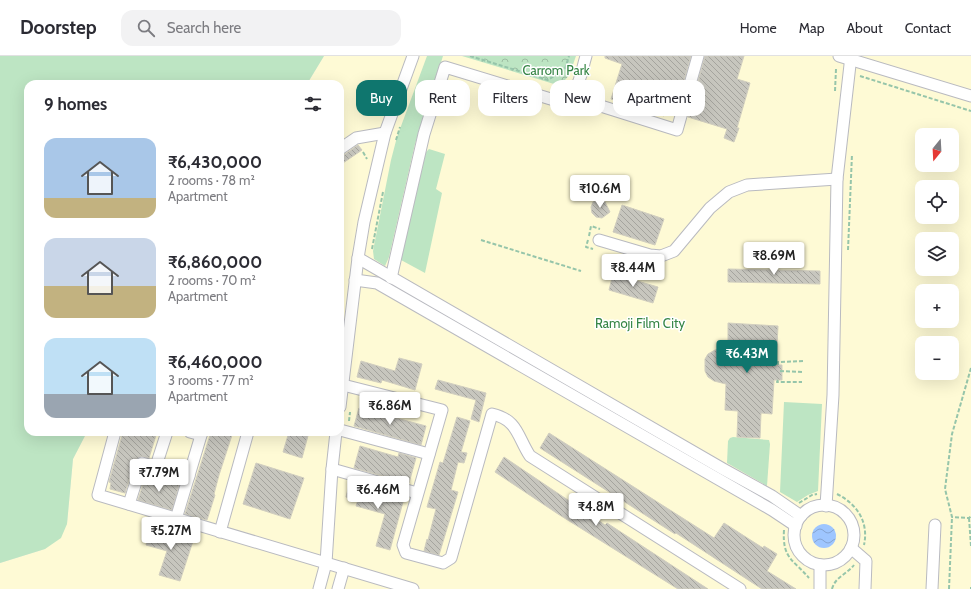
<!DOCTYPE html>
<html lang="en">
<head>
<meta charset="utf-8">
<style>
  body { margin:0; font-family:Cabin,sans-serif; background:#f2f2f3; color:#2b2b33; height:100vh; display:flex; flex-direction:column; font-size:15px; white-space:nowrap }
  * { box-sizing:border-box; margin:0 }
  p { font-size:13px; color:#7c7c81 }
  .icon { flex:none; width:22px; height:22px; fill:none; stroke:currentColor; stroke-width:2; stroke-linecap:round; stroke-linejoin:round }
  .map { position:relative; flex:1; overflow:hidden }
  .details { position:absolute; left:24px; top:24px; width:320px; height:356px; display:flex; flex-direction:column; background:#fff; border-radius:12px; box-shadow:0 4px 16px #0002 }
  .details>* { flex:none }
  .banner { position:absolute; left:356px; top:24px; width:380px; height:36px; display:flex; gap:8px }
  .needle { width:26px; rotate:198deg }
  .fabs { position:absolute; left:915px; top:72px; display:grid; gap:8px }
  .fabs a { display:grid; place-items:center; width:44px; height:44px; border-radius:8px; background:#fff; box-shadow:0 4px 16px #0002; font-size:20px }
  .price { position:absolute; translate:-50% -34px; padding:0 9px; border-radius:4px; background:#fff; color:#222; font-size:13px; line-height:26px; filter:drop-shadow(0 1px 2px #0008) }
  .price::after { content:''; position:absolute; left:50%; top:24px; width:12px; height:9px; margin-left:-6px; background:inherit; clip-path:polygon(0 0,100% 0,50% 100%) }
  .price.on { background:#0f766e; color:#fff }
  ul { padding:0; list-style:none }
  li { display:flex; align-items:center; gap:12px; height:100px; padding:0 20px }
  li span { display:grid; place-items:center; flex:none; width:112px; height:80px; border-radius:12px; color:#555 }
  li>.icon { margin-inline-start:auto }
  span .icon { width:48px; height:48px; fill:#fffc; stroke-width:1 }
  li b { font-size:17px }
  h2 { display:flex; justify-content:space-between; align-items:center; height:48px; padding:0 20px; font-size:17px }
  .tag { padding:0 14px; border-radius:12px; background:#fff; box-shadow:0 4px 16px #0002; font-size:14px; line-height:36px }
  .tag.on { background:#0f766e; color:#fff }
  header { display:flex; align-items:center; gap:24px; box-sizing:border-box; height:56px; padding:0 20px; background:#fff; border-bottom:1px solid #e1e1e2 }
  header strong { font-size:19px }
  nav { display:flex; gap:22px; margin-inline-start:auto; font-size:14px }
  .search { width:280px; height:36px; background:#f2f2f3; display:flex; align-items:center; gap:10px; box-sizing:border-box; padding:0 14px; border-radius:12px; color:#7c7c81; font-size:15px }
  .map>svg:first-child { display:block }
</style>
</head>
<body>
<header>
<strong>Doorstep</strong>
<div class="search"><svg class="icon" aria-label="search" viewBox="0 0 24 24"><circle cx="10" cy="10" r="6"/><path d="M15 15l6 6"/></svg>Search here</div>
<nav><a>Home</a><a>Map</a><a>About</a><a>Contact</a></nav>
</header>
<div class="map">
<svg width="971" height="533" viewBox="0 0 971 533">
  <defs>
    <pattern id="park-crowns" width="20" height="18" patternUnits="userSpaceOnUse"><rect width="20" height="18" fill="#bde5c3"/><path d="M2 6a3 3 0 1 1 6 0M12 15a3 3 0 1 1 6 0" fill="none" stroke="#9dbda2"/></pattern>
    <pattern id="water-waves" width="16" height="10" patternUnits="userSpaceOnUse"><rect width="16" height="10" fill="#9ec6ff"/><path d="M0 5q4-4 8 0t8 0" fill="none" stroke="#84a4d2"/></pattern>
    <pattern id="building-back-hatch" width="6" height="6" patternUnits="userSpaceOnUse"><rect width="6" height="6" fill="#c7c6be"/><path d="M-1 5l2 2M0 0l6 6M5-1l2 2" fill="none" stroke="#a5a49e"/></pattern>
  </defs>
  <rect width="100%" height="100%" fill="#ecece1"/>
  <!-- commercial -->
  <path fill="#fefad5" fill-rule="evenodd" d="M324 0H971V533H0V507L45 493 67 468 73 403 87 376H340V28H307ZM922 79H952V109H922ZM922 131H952V161H922ZM922 183H952V213H922ZM922 235H952V265H922ZM922 287H952V317H922Z"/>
  <!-- grass -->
  <g fill="#bde5c3">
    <path d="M0 0H324L307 28H28V376H87L73 403 67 468 61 482 45 493 0 507Z"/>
    <path d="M427 0H443L415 88 389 201 385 210 374 203 373 195 391 104 397 81Z"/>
    <path d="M429 93 445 98 436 133 442 137 425 217 401 204 426 96Z"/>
    <path d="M784 346 822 348 818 435 808 439 797 446 780 436Z"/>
    <path d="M733 381 769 384 770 388 767 430 727 407 728 385 730 382Z"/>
  </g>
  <!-- park -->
  <path fill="url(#park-crowns)" d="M462 0H576C571 13 570 27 554 28Z"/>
  <!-- water -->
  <circle fill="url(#water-waves)" cx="824" cy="480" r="12"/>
  <!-- building -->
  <g fill="url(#building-back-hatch)" stroke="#d1cebf">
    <path d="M605 0H691L680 38 671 36 664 60 611 43 622 8 605 2Z"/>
    <path d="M705 0H744L737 23 750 27 737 72H739L734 86 724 82 727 73 688 61Z"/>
    <path d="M358 89 362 94 340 109V100L344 99Z"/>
    <path d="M599 144 605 146 610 156 602 162 596 161 592 157 591 151 593 146Z"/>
    <path d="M622 149 664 163 655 189 613 176Z"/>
    <path d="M728 213 820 215V228L728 226Z"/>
    <path d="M613 218 658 231 653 247 609 234Z"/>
    <path d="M728 267 778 270 776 309H782V324H774L772 358 761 357 760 382 737 381 738 355 725 354 726 328 714 325 708 321 705 315V303L708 298 715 294 728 292Z"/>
    <path d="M399 302 422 308 415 334 382 324 381 327 357 321 361 305 395 315Z"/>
    <path d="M438 324 486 337 479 366 471 363 476 344 435 333Z"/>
    <path d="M359 352 426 370 421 389 354 370Z"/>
    <path d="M457 361 470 365 461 396 467 397 464 407 458 406 451 434 458 436 439 499 424 495 427 483 428 484 436 453 427 451 440 406 443 407Z"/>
    <path d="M123 376H157L149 402 141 400 135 405 125 437 110 433 111 427 109 426Z"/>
    <path d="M211 376H233L219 419 214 438 215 439 207 464 185 458Z"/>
    <path d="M289 376H309L302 402 283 396Z"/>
    <path d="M549 377 714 482 724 467 763 492 764 490 777 498 767 515 796 533H762L676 477 675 478 540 392Z"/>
    <path d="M360 390 398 401 399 397 416 402 409 427 354 412Z"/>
    <path d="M504 401 605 469 607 467 708 533H678L558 458 495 416Z"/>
    <path d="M256 407 304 422 290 463 243 448Z"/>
    <path d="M146 419 179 429 172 454 138 444Z"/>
    <path d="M350 425 387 436 386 441 403 446 390 494 376 490 385 458 356 450 358 444 346 441Z"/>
    <path d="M152 469 194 482 180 525 159 519 167 495 146 489Z"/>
  </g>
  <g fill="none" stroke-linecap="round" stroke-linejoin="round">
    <defs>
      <g id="minor">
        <path d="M839 0 971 40"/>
        <path d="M569 40 677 74 698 0"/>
        <path d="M340 93 356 82 385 77"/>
        <path d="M599 184 650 199 661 200 674 195 710 152 729 136 747 129 837 123"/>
        <path d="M358 202 723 413 772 440 801 460"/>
        <path d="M632 207 633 204"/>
        <path d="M391 222 424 78 445 11 554 44C581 39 579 23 586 0"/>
        <path d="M355 224 377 227 772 454 796 470"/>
        <path d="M343 329 442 354 403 489 406 497 443 507 451 502 492 358C518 364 517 380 530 400L740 533"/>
        <path d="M340 351 358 202 364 166 385 77 413 0"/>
        <path d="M340 374 429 398"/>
        <path d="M115 376 98 439 413 533"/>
        <path d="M190 376 201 379"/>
        <path d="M156 410 167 376"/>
        <path d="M332 413 417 437"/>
        <path d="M129 448 142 407 189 420"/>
        <circle cx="824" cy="479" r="30"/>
        <path d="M826 450 833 339 837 123 851 0"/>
        <path d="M176 463 202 376"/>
        <path d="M220 476 248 376"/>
        <path d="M851 492 866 505 865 533"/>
        <path d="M820 509V533"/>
        <path d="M319 533 326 507 332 413 336 376"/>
        <path d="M338 533 344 512"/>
        <path d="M932 533 935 469"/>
      </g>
    </defs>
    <!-- minor casing -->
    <use href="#minor" stroke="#b9bac0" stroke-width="13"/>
    <!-- path -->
    <g stroke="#96c5aa" stroke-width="2" stroke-dasharray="4 2" stroke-linecap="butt">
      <path d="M470 0 548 24 565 13 569 0"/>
      <path d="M860 20 971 55"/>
      <path d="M835 35 836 13"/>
      <path d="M396 84 400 71"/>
      <path d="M363 96 367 103"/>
      <path d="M589 180 591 170 600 173"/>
      <path d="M481 184 581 215"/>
      <path d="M588 184 586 191 593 193"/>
      <path d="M372 193 383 136"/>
      <path d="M848 194 852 98"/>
      <path d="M778 309V306L803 305"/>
      <path d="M971 312 952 378 945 433 952 461 969 462 971 460"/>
      <path d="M780 315 803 316"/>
      <path d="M778 324 777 326H802"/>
      <path d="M349 365 350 356"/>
      <path d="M837 438C857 448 869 466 864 489"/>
      <path d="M799 447 812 439 817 438"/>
      <path d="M969 462 971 490"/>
      <path d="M784 474C782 503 794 504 809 522"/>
      <path d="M832 533C835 521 847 518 854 509"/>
      <path d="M949 533 952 461"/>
      <path d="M971 533V531"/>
    </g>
    <!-- minor -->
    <use href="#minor" stroke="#fff" stroke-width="11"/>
  </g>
  <g text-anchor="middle" stroke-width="3" stroke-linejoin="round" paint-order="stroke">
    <!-- park labels -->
    <g font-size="13" fill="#358545" stroke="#fff">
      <text x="556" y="19">Carrom Park</text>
      <text x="640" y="272">Ramoji Film City</text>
    </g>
  </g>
</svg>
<div class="fabs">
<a><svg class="needle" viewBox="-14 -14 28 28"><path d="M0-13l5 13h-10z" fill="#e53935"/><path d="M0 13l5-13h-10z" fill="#7c7c81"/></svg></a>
<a><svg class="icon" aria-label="locate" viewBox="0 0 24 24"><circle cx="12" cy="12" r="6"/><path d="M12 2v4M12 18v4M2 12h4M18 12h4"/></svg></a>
<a><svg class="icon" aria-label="layers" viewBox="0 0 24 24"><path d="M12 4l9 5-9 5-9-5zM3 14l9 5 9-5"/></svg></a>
<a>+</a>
<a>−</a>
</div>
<b class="price" style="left:600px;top:153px">₹10.6M</b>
<b class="price" style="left:774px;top:220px">₹8.69M</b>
<b class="price" style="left:633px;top:232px">₹8.44M</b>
<b class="price on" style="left:747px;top:318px">₹6.43M</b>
<b class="price" style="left:390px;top:370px">₹6.86M</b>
<b class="price" style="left:159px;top:437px">₹7.79M</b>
<b class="price" style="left:378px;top:454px">₹6.46M</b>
<b class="price" style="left:596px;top:471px">₹4.8M</b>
<b class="price" style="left:171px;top:495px">₹5.27M</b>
<div class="banner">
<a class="tag on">Buy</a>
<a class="tag">Rent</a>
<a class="tag">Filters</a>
<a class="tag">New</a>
<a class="tag">Apartment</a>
</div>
<section class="details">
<h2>9 homes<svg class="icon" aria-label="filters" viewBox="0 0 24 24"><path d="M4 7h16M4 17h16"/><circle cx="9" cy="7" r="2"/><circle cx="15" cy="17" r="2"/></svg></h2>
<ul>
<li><span style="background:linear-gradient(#a9c7e8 75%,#c2b280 0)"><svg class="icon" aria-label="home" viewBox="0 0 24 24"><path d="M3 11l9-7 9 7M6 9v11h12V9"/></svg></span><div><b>₹6,430,000</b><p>2 rooms · 78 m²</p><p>Apartment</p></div></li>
<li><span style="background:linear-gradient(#c9d6e8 60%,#c2b280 0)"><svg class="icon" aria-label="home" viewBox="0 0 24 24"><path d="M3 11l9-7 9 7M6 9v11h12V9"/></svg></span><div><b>₹6,860,000</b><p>2 rooms · 70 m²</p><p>Apartment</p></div></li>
<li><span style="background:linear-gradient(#bfe0f5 70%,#9aa5b1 0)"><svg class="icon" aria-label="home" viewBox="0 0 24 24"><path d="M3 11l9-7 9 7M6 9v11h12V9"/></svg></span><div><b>₹6,460,000</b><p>3 rooms · 77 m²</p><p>Apartment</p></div></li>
</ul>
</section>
</div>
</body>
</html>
